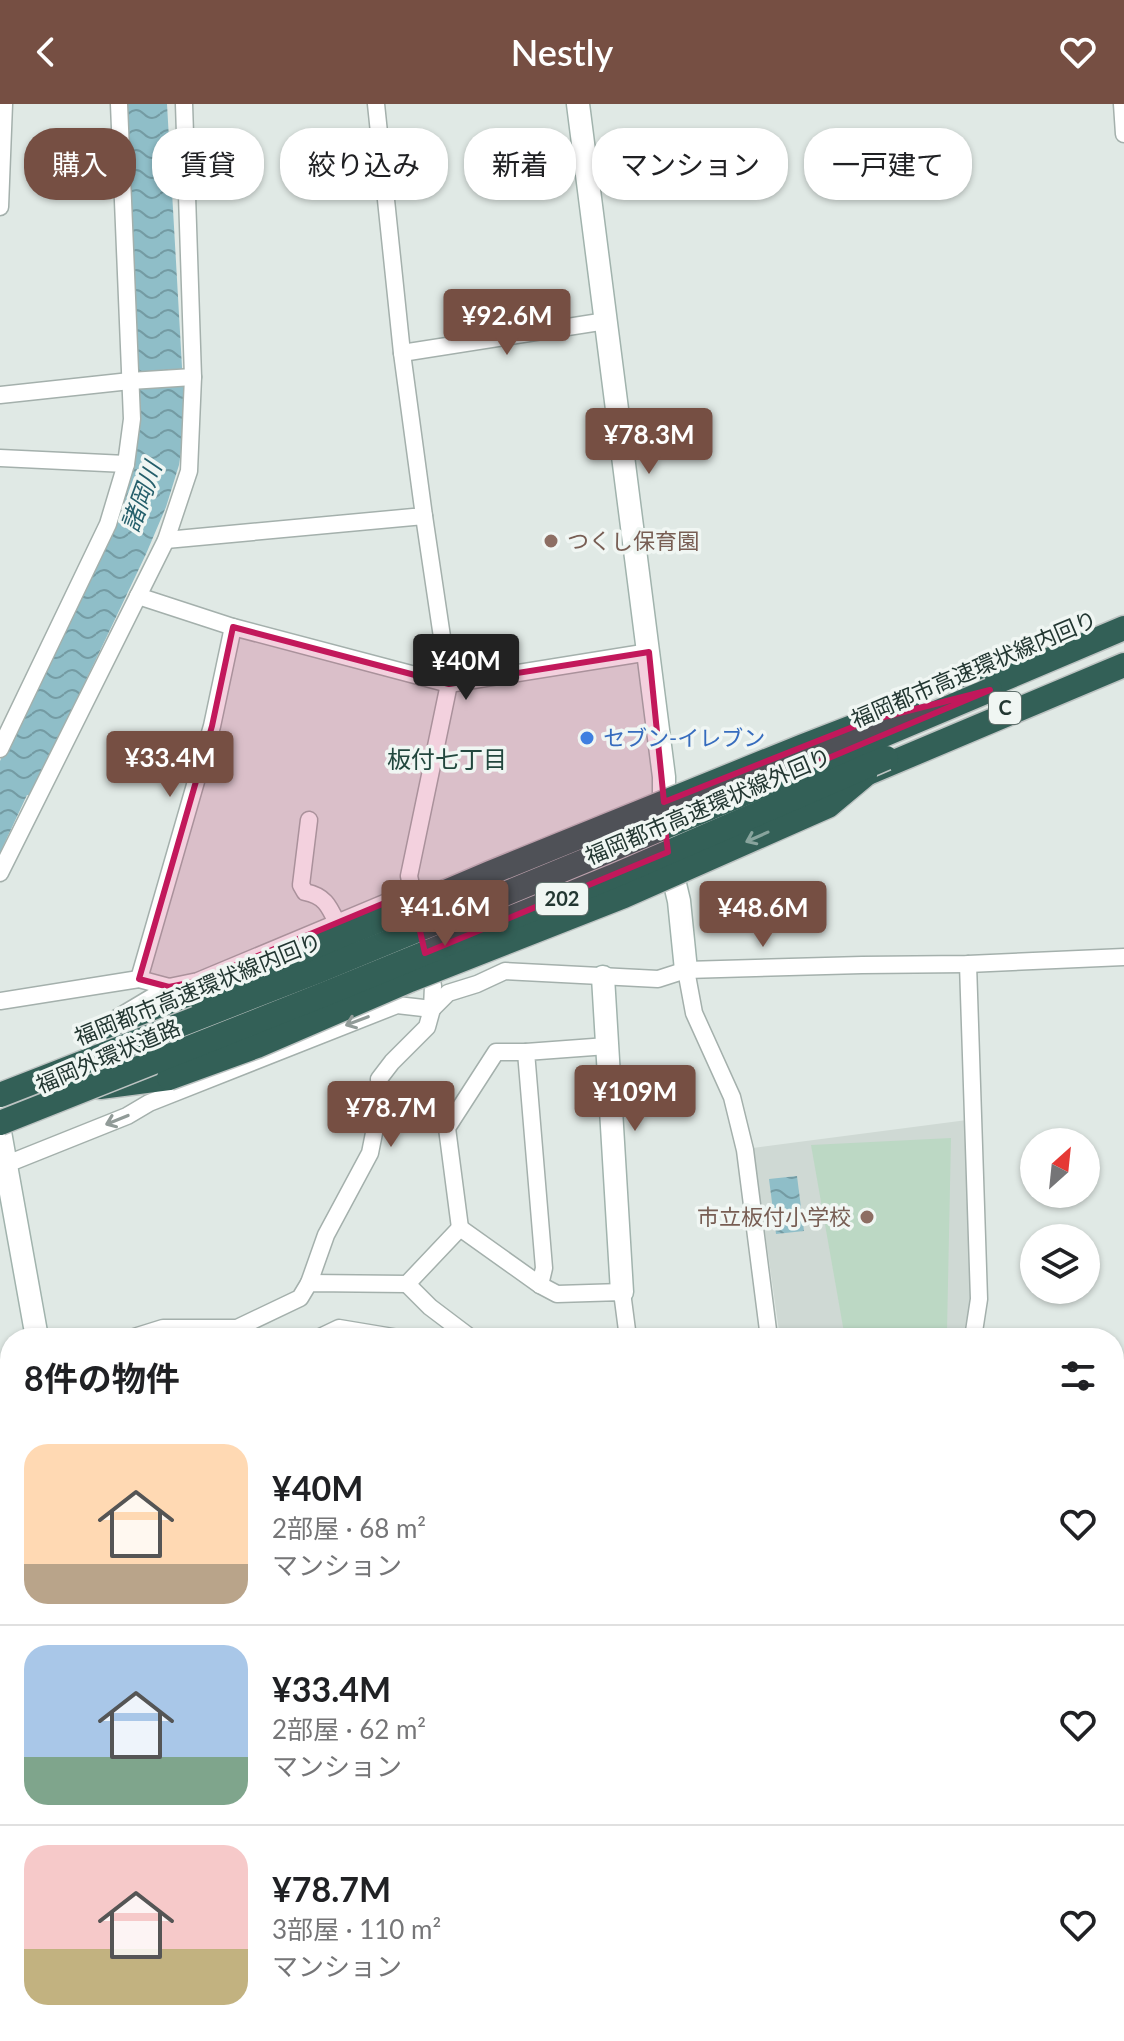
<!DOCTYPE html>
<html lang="ja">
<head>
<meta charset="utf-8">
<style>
  body { margin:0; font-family:Lato,"Noto Sans JP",sans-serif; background:#f2f2f2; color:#202124; height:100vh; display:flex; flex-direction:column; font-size:30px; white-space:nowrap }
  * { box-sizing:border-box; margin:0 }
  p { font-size:26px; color:#757577 }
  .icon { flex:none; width:44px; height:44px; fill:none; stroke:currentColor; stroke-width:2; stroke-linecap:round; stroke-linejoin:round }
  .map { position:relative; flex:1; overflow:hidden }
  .panel { position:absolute; left:0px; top:1224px; width:1124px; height:714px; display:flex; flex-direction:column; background:#fff; border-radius:32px 32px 0 0; box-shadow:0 2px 6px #0004 }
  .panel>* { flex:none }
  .banner { position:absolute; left:24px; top:24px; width:1076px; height:72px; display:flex; gap:16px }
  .needle { width:52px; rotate:27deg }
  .fabs { position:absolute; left:1020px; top:1024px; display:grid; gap:16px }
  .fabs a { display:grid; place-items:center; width:80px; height:80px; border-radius:50%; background:#fff; box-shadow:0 2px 6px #0004; font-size:40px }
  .price { position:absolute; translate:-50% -68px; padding:0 18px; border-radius:8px; background:#764f43; color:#fff; font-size:26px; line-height:52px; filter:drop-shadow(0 2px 4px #0008) }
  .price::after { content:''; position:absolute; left:50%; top:48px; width:24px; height:18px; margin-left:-12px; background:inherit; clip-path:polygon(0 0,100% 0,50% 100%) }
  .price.selected { background:#222; color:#fff }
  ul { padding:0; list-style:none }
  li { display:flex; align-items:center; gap:24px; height:200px; padding:0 24px }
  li+li { border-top:2px solid #e0e0e0 }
  li span { display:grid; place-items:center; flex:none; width:224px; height:160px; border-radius:24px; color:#555 }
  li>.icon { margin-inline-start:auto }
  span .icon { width:96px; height:96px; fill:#fffc; stroke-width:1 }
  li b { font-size:34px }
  h2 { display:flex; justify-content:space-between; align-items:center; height:96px; padding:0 24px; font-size:34px }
  .chip { padding:0 28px; border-radius:32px; background:#fff; box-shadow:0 2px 6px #0004; font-size:28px; line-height:72px }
  .chip.selected { background:#764f43; color:#fff }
  header { display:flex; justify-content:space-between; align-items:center; height:104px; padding:0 24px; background:#764f43; color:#fff; font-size:36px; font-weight:600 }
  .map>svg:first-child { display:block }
</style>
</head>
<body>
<header><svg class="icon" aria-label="back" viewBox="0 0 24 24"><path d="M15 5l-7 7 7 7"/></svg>Nestly<svg class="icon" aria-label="heart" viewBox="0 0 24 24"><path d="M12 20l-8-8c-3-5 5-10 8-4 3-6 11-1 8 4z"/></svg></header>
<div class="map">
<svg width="1124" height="1937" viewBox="0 0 1124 1937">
  <defs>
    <pattern id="water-waves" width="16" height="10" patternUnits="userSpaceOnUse" patternTransform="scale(2)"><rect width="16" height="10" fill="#8fbec8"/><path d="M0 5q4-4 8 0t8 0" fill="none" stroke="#749ba3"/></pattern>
  </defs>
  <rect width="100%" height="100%" fill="#e0e9e5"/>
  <!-- built -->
  <path fill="#cfd9d4" d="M967 1016 973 1182 963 1234H780L753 1044Z"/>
  <!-- pitch -->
  <path fill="#bcd8c4" d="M951 1034 947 1227 894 1234H845L811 1041Z"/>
  <!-- water -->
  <g fill="url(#water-waves)">
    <path d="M121 0H167L184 298 183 335 179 361 166 403 146 450 31 692 27 691 0 749V657L119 399 129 366Z"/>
    <path d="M797 1072 804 1127 776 1130 769 1075Z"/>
  </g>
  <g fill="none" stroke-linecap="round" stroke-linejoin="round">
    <!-- stream -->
    <g stroke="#8fbec8" stroke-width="5">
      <path d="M0 1695 10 1739"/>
      <path d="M52 1928 55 1937"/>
    </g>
    <defs>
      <g id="street">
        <path d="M1122 0 1124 30"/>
        <path d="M0 103 4 0"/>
        <path d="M402 249 606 217"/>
        <path d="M0 291 130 277 193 273"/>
        <path d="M0 354 126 360"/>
        <path d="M166 436 424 412 402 249 376 0"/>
        <path d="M138 492 233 523 449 580 649 548"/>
        <path d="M0 645 108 420 126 360 132 315 119 0"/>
        <path d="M309 716 301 781 305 788C325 792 329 802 337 819"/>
        <path d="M0 769 166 436 189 367 193 273 184 0"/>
        <path d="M417 809 409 772 449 580 424 412"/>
        <path d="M968 860 979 1195 973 1234"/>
        <path d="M686 866 694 909 732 993 745 1046 769 1234"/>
        <path d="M139 875 212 622 233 523"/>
        <path d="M0 897 139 875 169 883 198 877 411 788"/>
        <path d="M432 905 448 889 477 880 505 867 658 875 686 866 862 861 968 860 1124 853"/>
        <path d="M89 951 107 920 169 883"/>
        <path d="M7 1060 127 1012 149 999 397 901 432 905"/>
        <path d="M460 1124 447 1024 496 948H526"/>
        <path d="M309 1179 326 1131 370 1049 380 999 379 975 392 958 427 923 432 905 433 882 428 859"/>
        <path d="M407 1180 430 1203 471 1234"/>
        <path d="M540 1181 544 1164 526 948 607 942"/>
        <path d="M131 1234 163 1224H237L300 1194 309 1179 407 1180 460 1124 540 1181 557 1190 622 1188 628 1234"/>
        <path d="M318 1234 339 1224 399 1234"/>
        <path d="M1114 1266 1124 1264"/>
        <path d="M0 1273 10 1271"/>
        <path d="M1114 1393 1124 1456"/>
        <path d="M1114 1494 1124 1491"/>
        <path d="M1114 1519 1124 1587"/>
        <path d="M0 1544 10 1543"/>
        <path d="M1114 1739 1124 1738"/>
        <path d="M1114 1771 1124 1839"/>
        <path d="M0 1850 10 1848"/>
        <path d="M530 1928 541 1937"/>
        <path d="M653 1928 654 1937"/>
        <path d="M740 1928 742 1937"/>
        <path d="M868 1928 870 1937"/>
        <path d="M999 1928 1001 1937"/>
        <path d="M1086 1928 1087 1937"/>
        <path d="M221 1937 228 1928"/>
        <path d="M339 1937 345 1928"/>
        <path d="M452 1937 459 1928"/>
        <path d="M559 1937 566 1928"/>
      </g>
      <g id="secondary">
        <path d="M578 0 664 673V713"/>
        <path d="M669 755 679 797 686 866"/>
        <path d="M603 873 622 1188"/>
        <path d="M0 1028 37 1234"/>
        <path d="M199 1928 201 1937"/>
        <path d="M362 1928 374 1937"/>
      </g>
      <g id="highway">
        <path d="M968 590 1124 524"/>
        <path d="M868 669 1124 561"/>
        <path d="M105 943 141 921 199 893"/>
        <path d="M100 983 169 974"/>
      </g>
    </defs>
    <!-- street casing -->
    <use href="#street" stroke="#a4b0ac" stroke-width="19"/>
    <!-- secondary casing -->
    <use href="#secondary" stroke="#a1b3ad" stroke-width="25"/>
    <!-- highway casing -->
    <use href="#highway" stroke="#bdc3c2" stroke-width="27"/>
    <!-- street -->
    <use href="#street" stroke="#fff" stroke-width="16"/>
    <!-- secondary -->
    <use href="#secondary" stroke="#fff" stroke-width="22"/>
    <!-- highway -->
    <use href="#highway" stroke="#336057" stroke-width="24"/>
    <defs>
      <g id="highway-bridge">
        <path d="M199 893 490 769 803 642 868 617 909 607"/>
        <path d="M169 974 257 942 410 876 624 792 828 702 865 671"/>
        <path d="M0 991 318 867 606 748 990 586"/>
        <path d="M0 1019 330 888 616 771 886 654"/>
      </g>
    </defs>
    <!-- highway-bridge casing -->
    <use href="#highway-bridge" stroke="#bdc3c2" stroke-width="27" stroke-linecap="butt"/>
    <!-- highway-bridge -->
    <use href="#highway-bridge" stroke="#336057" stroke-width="24"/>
  </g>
  <!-- one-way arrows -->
  <defs><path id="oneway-shaft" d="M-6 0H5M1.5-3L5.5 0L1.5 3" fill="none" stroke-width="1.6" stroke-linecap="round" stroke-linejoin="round" transform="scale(2)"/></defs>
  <use stroke="#88a49d" href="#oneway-shaft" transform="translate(757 733) rotate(156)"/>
  <g stroke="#919b98">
    <use href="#oneway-shaft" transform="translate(357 917) rotate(159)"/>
    <use href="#oneway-shaft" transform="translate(117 1016) rotate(158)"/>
  </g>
  <!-- marked area -->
  <path fill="#c2185b" fill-opacity="0.2" stroke="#c2185b" stroke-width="6" stroke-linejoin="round" d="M233 523 449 580 649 548 664 698 868 617 990 586 665 723 668 748 425 849 411 788 198 877 169 883 139 875 212 622Z"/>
  <!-- markers -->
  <g fill="#8d6e63" stroke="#f0f6f3" stroke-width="3">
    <circle cx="551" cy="437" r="8"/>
    <circle cx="867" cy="1113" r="8"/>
  </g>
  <circle fill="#3f7fe0" stroke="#f0f6f3" stroke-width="3" cx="587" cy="634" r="8"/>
  <g text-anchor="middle" stroke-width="7" stroke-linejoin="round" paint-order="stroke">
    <!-- shield labels -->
    <g fill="#f0f6f3" stroke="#60706c" stroke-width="2">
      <rect x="989" y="588" width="32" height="32" rx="6"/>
      <rect x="536" y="779" width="52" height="32" rx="6"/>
    </g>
    <g font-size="20" font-weight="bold" fill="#233732">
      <text x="1005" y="611">C</text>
      <text x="562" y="802">202</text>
    </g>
    <!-- education labels -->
    <g font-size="22" fill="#785e54" stroke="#f0f6f3" text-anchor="start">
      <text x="567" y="445">つくし保育園</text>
      <text x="851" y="1121" text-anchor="end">市立板付小学校</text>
    </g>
    <!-- street labels -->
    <g font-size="22" fill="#233732" stroke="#f0f6f3">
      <text transform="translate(974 565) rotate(-23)" y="8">福岡都市高速環状線内回り</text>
      <text transform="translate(708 702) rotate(-23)" y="8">福岡都市高速環状線外回り</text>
      <text transform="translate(198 885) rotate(-22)" y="8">福岡都市高速環状線内回り</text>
      <text transform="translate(108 952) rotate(-23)" y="8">福岡外環状道路</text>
    </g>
    <!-- shop labels -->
    <g font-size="22" fill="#366cbe" stroke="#f0f6f3" text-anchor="start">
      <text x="603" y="642">セブン-イレブン</text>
    </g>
    <!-- water labels -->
    <g font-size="24" font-style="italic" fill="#255f6b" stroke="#f0f6f3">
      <text transform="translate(142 393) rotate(-70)" y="8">諸岡川</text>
    </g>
    <!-- neighbourhood labels -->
    <g font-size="24" fill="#22473e" stroke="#f0f6f3">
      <text x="447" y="664">板付七丁目</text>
    </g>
  </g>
</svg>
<div class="fabs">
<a><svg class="needle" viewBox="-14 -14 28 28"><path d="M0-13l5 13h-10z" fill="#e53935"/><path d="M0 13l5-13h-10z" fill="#757577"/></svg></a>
<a><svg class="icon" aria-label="layers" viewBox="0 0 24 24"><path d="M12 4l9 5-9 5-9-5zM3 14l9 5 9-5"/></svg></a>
</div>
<b class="price" style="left:507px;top:253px">¥92.6M</b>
<b class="price" style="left:649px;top:372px">¥78.3M</b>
<b class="price selected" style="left:466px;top:598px">¥40M</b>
<b class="price" style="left:170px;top:695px">¥33.4M</b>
<b class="price" style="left:445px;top:844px">¥41.6M</b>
<b class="price" style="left:763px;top:845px">¥48.6M</b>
<b class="price" style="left:635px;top:1029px">¥109M</b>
<b class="price" style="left:391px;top:1045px">¥78.7M</b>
<div class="banner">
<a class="chip selected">購入</a>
<a class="chip">賃貸</a>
<a class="chip">絞り込み</a>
<a class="chip">新着</a>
<a class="chip">マンション</a>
<a class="chip">一戸建て</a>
</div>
<section class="panel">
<h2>8件の物件<svg class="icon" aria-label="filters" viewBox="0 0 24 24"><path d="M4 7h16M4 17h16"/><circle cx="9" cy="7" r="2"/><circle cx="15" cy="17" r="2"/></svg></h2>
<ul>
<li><span style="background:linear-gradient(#ffd9b3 75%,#b9a48a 0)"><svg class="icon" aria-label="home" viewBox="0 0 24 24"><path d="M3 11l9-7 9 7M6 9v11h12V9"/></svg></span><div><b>¥40M</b><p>2部屋 · 68 m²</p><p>マンション</p></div><svg class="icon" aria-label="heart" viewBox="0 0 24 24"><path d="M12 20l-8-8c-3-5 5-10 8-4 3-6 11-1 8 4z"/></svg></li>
<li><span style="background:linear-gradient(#a9c7e8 70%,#7fa58c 0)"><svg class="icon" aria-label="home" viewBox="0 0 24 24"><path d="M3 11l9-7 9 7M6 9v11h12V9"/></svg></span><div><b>¥33.4M</b><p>2部屋 · 62 m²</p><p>マンション</p></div><svg class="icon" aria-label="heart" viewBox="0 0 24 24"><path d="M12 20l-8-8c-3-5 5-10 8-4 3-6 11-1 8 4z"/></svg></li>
<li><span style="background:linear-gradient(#f6c9c9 65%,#c2b280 0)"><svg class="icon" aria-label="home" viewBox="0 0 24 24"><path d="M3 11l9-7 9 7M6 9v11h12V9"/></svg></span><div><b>¥78.7M</b><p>3部屋 · 110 m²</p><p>マンション</p></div><svg class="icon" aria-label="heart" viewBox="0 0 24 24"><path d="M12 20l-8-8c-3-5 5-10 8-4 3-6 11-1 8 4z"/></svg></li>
</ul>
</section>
</div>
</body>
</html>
